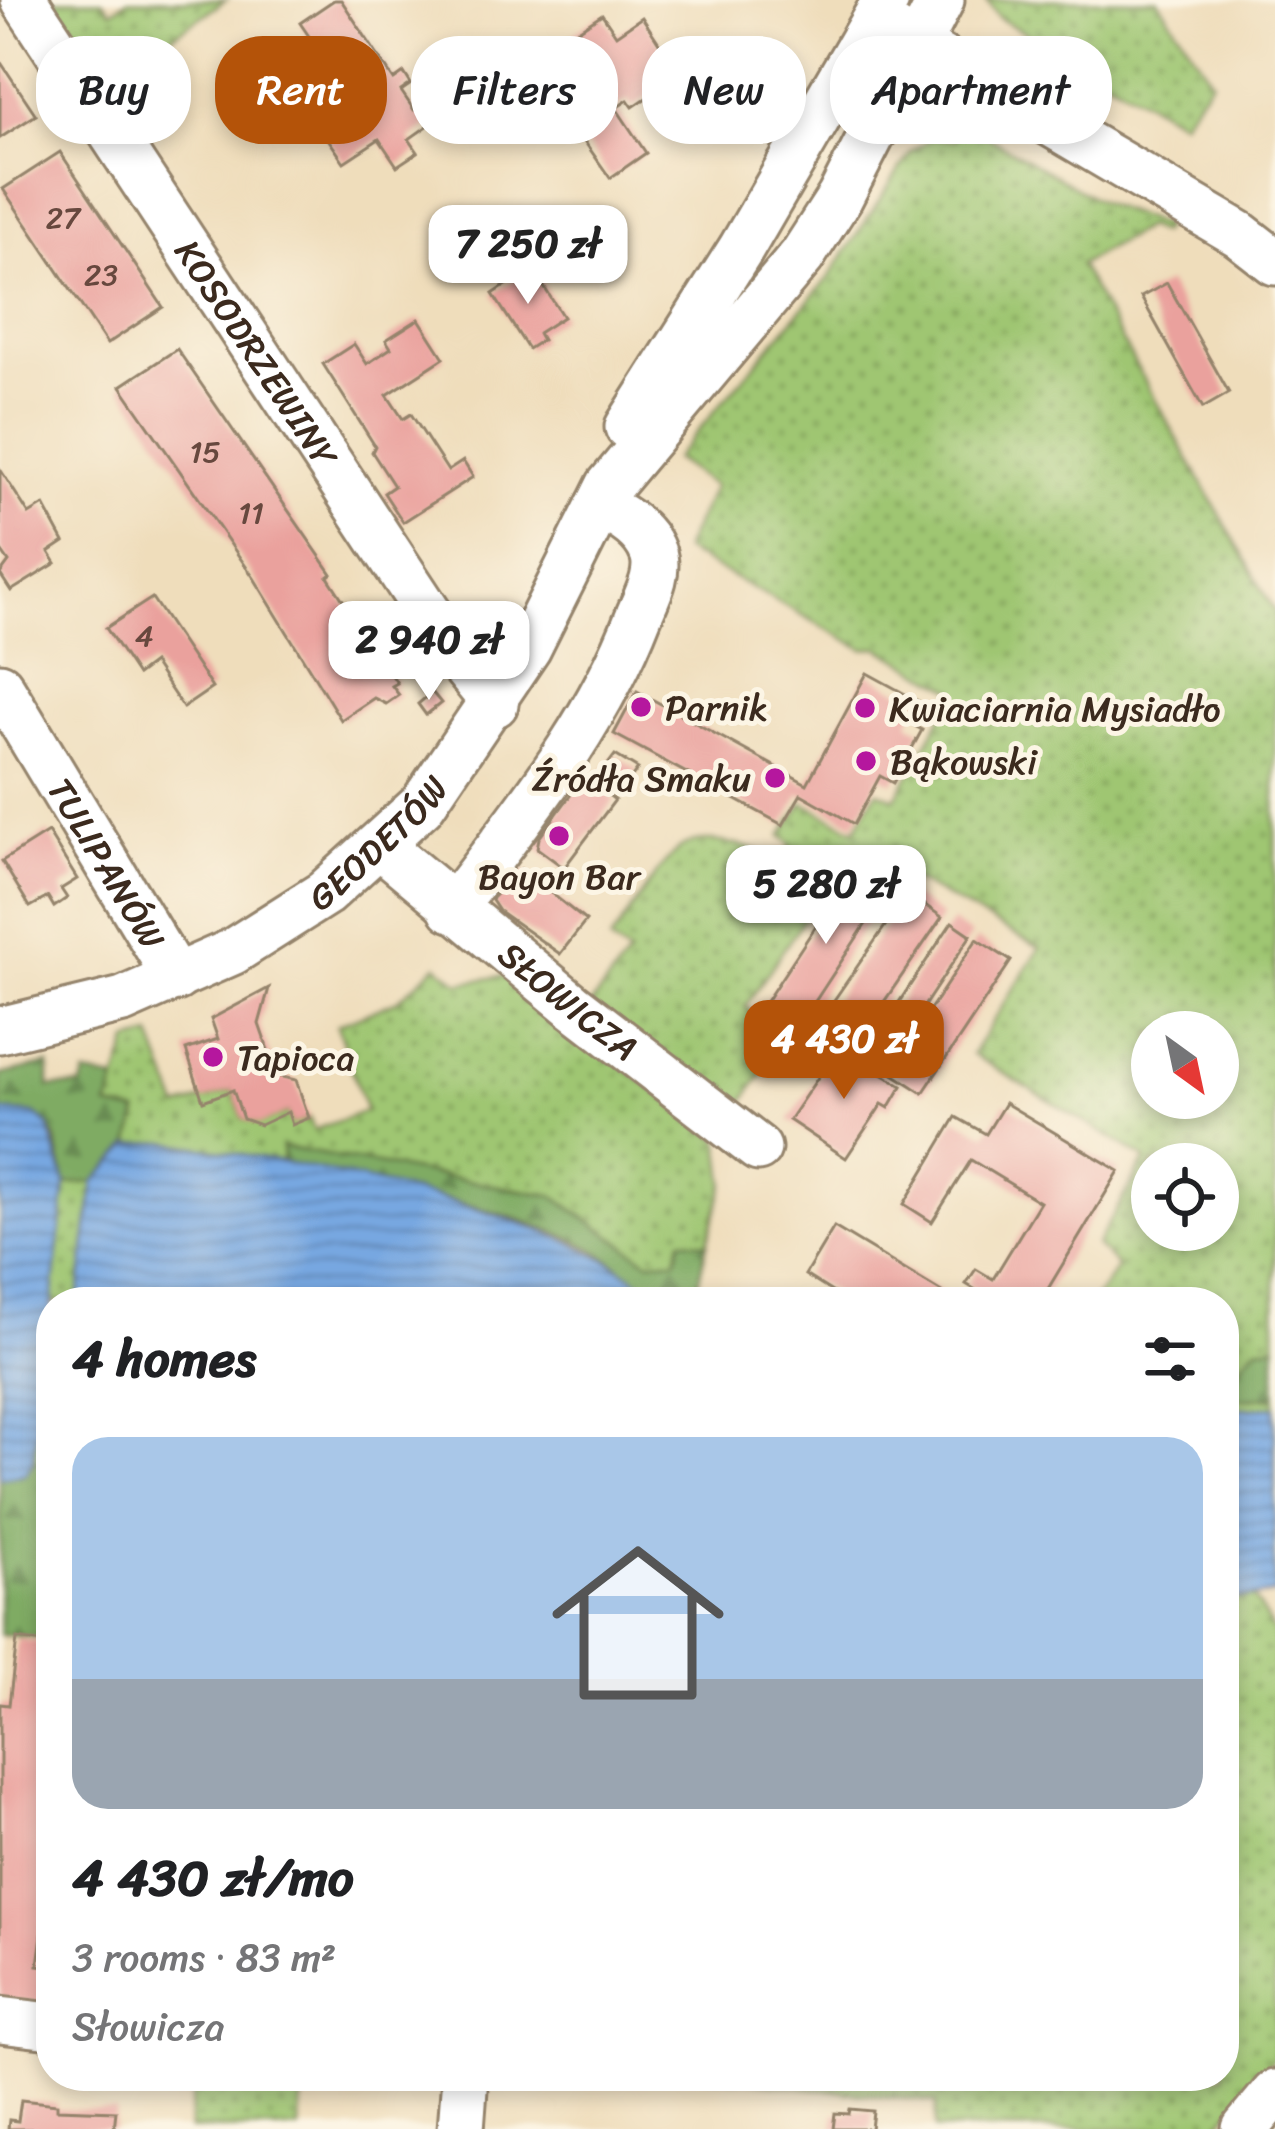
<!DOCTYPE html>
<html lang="en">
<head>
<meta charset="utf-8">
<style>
  body { margin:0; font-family:Sriracha,sans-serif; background:#f2f2f2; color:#202124; height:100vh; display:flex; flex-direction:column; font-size:45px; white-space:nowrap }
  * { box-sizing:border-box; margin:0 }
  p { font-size:39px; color:#757577 }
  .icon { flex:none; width:66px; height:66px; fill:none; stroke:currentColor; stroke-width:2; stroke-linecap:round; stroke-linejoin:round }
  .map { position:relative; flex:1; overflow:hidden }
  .side { position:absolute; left:36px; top:1287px; width:1203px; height:804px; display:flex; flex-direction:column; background:#fff; border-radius:48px; box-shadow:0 6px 18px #0003 }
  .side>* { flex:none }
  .top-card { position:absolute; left:36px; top:36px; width:1203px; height:108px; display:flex; gap:24px }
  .needle { width:78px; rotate:147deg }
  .tools { position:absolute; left:1131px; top:1011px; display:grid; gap:24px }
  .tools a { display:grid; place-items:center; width:108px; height:108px; border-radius:50%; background:#fff; box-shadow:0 6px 18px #0003; font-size:60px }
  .price { position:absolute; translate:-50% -102px; padding:0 27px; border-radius:24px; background:#fff; color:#222; font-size:39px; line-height:78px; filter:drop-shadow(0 3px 6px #0008) }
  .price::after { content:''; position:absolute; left:50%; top:72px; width:36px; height:27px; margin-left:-18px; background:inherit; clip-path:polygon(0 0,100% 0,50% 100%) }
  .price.active { background:#b45309; color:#fff }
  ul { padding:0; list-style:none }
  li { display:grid; align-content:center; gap:24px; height:636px; padding:0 36px }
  li span { display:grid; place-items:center; height:372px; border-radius:36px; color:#555 }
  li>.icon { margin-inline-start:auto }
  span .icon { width:216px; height:216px; fill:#fffc; stroke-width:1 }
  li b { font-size:51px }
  h2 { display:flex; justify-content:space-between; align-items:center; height:144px; padding:0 36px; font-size:51px }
  .tag { padding:0 42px; border-radius:48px; background:#fff; box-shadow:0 6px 18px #0003; font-size:42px; line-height:108px }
  .tag.active { background:#b45309; color:#fff }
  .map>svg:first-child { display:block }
</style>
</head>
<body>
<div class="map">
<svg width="1275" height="2129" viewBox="0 0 1275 2129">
  <defs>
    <pattern id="grass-dots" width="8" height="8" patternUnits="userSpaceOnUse" patternTransform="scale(3)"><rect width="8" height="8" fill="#9fc672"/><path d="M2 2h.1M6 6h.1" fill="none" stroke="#83a15d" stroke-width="1.8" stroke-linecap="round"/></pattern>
    <pattern id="forest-firs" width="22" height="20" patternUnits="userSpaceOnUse" patternTransform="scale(3)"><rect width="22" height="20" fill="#7fab64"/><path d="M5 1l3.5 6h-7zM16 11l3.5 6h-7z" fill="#698b52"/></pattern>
    <pattern id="water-rules" width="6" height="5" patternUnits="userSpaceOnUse" patternTransform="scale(3)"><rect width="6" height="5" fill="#77a7e1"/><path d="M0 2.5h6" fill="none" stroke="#6388b6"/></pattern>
  </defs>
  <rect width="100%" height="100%" fill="#fcf5e5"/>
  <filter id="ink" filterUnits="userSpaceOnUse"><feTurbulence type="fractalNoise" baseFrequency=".00833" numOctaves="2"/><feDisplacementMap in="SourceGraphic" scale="24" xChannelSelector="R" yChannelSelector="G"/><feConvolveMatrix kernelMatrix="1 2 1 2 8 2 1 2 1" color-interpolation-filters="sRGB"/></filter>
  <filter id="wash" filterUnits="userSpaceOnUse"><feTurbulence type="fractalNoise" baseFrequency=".004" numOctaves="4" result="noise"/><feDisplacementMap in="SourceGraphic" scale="48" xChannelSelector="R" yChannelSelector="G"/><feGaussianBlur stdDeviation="2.7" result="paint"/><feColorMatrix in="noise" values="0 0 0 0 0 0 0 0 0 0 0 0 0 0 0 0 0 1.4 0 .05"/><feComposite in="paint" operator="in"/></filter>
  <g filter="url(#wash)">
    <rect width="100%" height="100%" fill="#efddbb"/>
    <!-- grass -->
    <g fill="url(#grass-dots)" stroke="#6d7848" stroke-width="3" fill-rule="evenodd">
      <path d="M51 0H102L111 11 128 0H226L105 81Z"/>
      <path d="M986 0H1158L1212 80 1181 121 999 18Z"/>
      <path d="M963 122 1102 203 1164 226 1160 233 1146 227 1079 265 1275 612V1345L1257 1347 1229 1398 1275 1397V1407L1224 1409V1302H1093L1118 1267 1096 1245 1146 1159 972 1054 1040 948 852 847 745 1007 787 1036 734 1116 588 1008 629 955 610 941C629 916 656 868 679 849 703 831 757 848 780 861L792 845 781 836 804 803 855 830 877 791 896 798 956 691 878 647 864 649 683 550 714 486 674 459 830 276 911 152 932 138 953 140ZM1152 1032H1218V1098H1152ZM1152 1164H1218V1230H1152Z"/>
      <path d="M437 965 460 983 503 976 720 1140 725 1182 707 1243 681 1240 676 1260 648 1261 553 1196 283 1147V1162L165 1142 130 1145 138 1114 108 1107 129 1042 152 1036 179 1108 233 1090 243 1119 260 1124 288 1112 292 1124 309 1118 314 1130 366 1111 337 1025 398 1000Z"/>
      <path d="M94 1182 78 1302H52L66 1184Z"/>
      <path d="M51 1308V1462H33Z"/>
      <path d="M1253 1597 1275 1634V2057L1215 2129H935L936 2102 704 2076H1224V1601Z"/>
      <path d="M194 2076 304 2082 299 2129H189Z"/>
    </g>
    <!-- forest -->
    <g fill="url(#forest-firs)" stroke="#5d6a41" stroke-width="3">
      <path d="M49 1064V1087L82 1086 85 1075 116 1080 108 1107 138 1113 130 1145 94 1182 66 1184 55 1136 35 1114 0 1111V1075Z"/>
      <path d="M282 1147 553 1196 648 1261 676 1260 681 1240 707 1243 694 1302C643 1302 635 1271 593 1249 508 1206 378 1186 283 1162Z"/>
      <path d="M1275 1345V1397L1229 1399 1241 1364 1257 1347Z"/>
      <path d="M33 1462H51V1637L0 1635V1478L24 1474Z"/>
    </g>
    <!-- water -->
    <g fill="url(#water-rules)" stroke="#596880" stroke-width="3">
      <path d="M0 1111 35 1114 48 1125 66 1184 33 1462 25 1474 0 1478Z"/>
      <path d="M165 1142C275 1158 596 1216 660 1302H78L94 1182 130 1145Z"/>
      <path d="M1275 1407V1594L1224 1601V1409Z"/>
    </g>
    <g id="blocks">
      <!-- building -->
      <g fill="#eaa19d">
        <path d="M334 0H341L394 80 404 73 411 84 401 91 414 110 436 94 449 111 409 139 418 152 397 166 379 139 344 162 297 94 332 70 300 23Z"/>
        <path d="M602 14 616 35 642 17 680 75 633 107 628 100 616 108 646 153 610 178 564 112 581 100 571 84 564 90 541 55Z"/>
        <path d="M0 61 36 115 0 138Z"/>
        <path d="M60 152 163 307 107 344 3 189Z"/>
        <path d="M532 268 563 317 538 333 542 340 528 349 493 294Z"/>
        <path d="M1167 283 1229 393 1203 408 1141 297Z"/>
        <path d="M419 319 444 358 387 395 403 419 411 414 448 471 463 461 473 477 403 522 384 493 394 486 372 452 375 446 323 364 354 344 367 364 391 348 386 340Z"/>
        <path d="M177 349 332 574 328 577 397 683 392 686 399 695 386 704 374 698 341 720 254 578 121 386Z"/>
        <path d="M0 469 29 514 44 505 64 542 49 552 56 563 11 591 0 574 9 562 0 549Z"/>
        <path d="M152 598 212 688 183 708 153 663 137 675 106 628Z"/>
        <path d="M867 673 920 702 909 723 922 730 893 783 880 776 854 824 801 794 783 825 614 734 637 691 807 784Z"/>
        <path d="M432 692 441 703 426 715 418 704Z"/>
        <path d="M615 755 638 769 619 795 597 779Z"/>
        <path d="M589 780 615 800 564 868 537 848 539 838 580 782Z"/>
        <path d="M48 832 77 879 61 889 67 898 54 907 48 897 30 907 2 861Z"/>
        <path d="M858 862 892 884 795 1032 761 1009Z"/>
        <path d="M521 869 586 921 560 954 499 911 491 899Z"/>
        <path d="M908 893 942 917 849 1053 814 1029Z"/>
        <path d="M952 922 971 935 889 1059 870 1046Z"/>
        <path d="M977 939 1011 961 923 1093 889 1071Z"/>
        <path d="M269 988 259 1024 277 1076 296 1080 309 1118 292 1125 288 1112 260 1125 243 1119 233 1090 203 1101 186 1050 218 1039 211 1019Z"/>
        <path d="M838 1048 902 1086 889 1108 882 1104 846 1158 789 1120Z"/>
        <path d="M1005 1103 1119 1171 1040 1302H979L984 1295 966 1284 976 1269 993 1279 1040 1202 971 1160 932 1222 904 1204 956 1117 986 1134Z"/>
        <path d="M834 1227 950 1297 958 1302H848L805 1275Z"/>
        <path d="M17 1639 51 1644V1773L42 1844 51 1845V1867L38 1965 51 1967V2004L0 1999V1704L9 1705Z"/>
        <path d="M21 2100 57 2104V2109L116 2111 114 2129H8L9 2120 18 2121Z"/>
        <path d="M850 2109 873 2111 871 2129H833L835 2113 849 2114Z"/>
      </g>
    </g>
  </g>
  <g filter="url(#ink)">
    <use href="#blocks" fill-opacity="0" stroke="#95846c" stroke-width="3"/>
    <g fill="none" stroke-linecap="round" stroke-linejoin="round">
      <defs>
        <g id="minor">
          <path id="s1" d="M24 0 460 661 495 704"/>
          <path d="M894 31 1239 234 1275 262"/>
          <path d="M628 427 741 249 886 0"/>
          <path id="s2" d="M0 686 176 978"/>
          <path id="s3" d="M381 846 572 1005 758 1148"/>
          <path d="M452 909C525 812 595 729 639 615 647 596 660 573 653 553 645 530 620 515 599 506"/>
          <path id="s4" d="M0 1030 123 1000 232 952 325 893 422 805 528 648 609 486 802 256 840 197 941 0"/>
          <path d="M0 2020 51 2026"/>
          <path d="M461 2129 465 2076"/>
          <path d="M1245 2129 1275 2093"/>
        </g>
      </defs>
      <!-- minor casing -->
      <use href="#minor" stroke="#95846c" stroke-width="51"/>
      <!-- minor -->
      <use href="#minor" stroke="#fff" stroke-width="45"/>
    </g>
  </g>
  <!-- markers -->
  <g fill="#b5179e" stroke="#fcf5e5" stroke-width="4.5">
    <circle cx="641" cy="707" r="12"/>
    <circle cx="865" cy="708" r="12"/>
    <circle cx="866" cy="761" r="12"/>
    <circle cx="775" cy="778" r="12"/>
    <circle cx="559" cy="836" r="12"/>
    <circle cx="213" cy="1057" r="12"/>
  </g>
  <g text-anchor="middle" stroke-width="10" stroke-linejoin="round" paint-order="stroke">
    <!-- number labels -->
    <g font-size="30" fill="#67483e">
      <text x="63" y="228">27</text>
      <text x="101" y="285">23</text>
      <text x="205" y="462">15</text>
      <text x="251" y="523">11</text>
      <text x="144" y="646">4</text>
    </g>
    <!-- street labels -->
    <g font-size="36" fill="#3b2a1e" stroke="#fcf5e5">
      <text dy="13" stroke="none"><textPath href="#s1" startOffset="423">KOSODRZEWINY</textPath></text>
      <text dy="13" stroke="none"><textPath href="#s4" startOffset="429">GEODETÓW</textPath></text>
      <text dy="13" stroke="none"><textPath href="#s2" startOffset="207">TULIPANÓW</textPath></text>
      <text dy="13" stroke="none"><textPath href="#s3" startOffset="243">SŁOWICZA</textPath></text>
    </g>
    <!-- poi labels -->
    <g font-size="36" fill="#3b2a1e" stroke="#fcf5e5" text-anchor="start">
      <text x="665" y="720">Parnik</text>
      <text x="889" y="721">Kwiaciarnia Mysiadło</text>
      <text x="890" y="774">Bąkowski</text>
      <text x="751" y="791" text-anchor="end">Źródła Smaku</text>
      <text x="559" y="889" text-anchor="middle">Bayon Bar</text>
      <text x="237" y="1070">Tapioca</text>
    </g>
  </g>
</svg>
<div class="tools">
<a><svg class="needle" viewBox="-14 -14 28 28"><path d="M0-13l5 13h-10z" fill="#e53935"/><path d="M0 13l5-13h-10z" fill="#757577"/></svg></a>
<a><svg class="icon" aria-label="locate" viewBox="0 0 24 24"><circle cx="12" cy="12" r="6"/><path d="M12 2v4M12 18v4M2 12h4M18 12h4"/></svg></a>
</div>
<b class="price" style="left:528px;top:307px">7 250 zł</b>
<b class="price" style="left:429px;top:703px">2 940 zł</b>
<b class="price" style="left:826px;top:947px">5 280 zł</b>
<b class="price active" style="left:844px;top:1102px">4 430 zł</b>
<div class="top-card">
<a class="tag">Buy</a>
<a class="tag active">Rent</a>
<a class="tag">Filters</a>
<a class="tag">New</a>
<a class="tag">Apartment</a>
</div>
<section class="side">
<h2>4 homes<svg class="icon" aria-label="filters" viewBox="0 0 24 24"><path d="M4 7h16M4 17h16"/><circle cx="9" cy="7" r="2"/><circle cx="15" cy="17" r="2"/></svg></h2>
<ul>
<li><span style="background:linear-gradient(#a9c7e8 65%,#9aa5b1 0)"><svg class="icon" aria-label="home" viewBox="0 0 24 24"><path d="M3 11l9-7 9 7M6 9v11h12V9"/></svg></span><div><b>4 430 zł/mo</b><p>3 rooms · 83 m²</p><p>Słowicza</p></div></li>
</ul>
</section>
</div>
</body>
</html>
